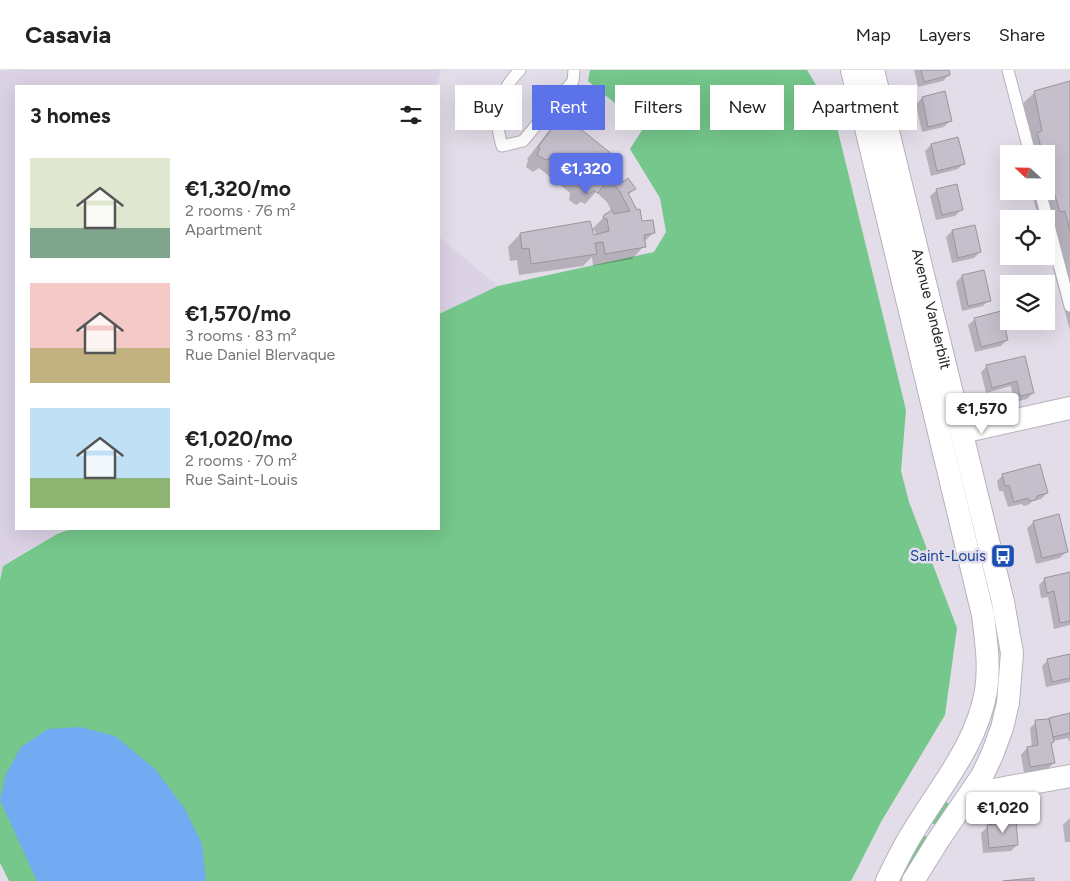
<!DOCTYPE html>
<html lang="en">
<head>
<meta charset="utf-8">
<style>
  body { margin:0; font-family:Figtree,sans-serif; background:#f6f6f6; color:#222; height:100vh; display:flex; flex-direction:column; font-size:19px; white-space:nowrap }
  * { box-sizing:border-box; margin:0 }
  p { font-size:16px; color:#767676 }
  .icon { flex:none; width:28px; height:28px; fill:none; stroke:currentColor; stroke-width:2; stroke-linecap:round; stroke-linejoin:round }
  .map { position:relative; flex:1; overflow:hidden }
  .drawer { position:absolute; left:15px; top:15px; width:425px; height:445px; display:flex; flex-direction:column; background:#fff; border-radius:0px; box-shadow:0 5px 20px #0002 }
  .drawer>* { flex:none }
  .banner { position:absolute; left:455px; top:15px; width:475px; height:45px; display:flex; gap:10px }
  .needle { width:32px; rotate:292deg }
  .controls { position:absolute; left:1000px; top:75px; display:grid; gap:10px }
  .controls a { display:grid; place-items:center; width:55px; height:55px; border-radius:0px; background:#fff; box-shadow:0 5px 20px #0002; font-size:25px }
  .price { position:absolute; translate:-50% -42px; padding:0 11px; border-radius:5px; background:#fff; color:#222; font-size:16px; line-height:32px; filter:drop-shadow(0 1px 2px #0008) }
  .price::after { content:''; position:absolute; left:50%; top:30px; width:15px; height:11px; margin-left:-8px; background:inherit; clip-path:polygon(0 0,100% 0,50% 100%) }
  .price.on { background:#5b72e9; color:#fff }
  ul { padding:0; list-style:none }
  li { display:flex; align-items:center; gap:15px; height:125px; padding:0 15px }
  li span { display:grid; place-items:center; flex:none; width:140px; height:100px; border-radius:0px; color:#555 }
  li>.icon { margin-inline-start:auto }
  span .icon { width:60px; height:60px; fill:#fffc; stroke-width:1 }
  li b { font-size:21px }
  h2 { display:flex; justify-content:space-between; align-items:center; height:60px; padding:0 15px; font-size:21px }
  .pill { padding:0 18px; border-radius:0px; background:#fff; box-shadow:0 5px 20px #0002; font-size:18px; line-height:45px }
  .pill.on { background:#5b72e9; color:#fff }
  header { display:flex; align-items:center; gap:30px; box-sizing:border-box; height:70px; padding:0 25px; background:#fff; border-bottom:1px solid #e0e0e0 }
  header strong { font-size:24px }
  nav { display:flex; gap:28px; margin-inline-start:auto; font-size:18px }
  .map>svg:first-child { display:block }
</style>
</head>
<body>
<header>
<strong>Casavia</strong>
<nav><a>Map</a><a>Layers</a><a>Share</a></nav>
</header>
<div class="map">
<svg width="1070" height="811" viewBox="0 0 1070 811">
  <rect width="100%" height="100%" fill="#e3dde9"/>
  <!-- built -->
  <g fill="#dbd2e5">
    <path d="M12 0H441L436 16H16V459H71L57 464 3 495 0 511V1Z"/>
    <path d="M439 167 498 216 439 244Z"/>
  </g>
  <!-- green -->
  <g fill="#75c78b">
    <path d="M590 0H807L834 45 906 340 901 401 909 432 957 558 945 645 881 752 851 811H9L0 793V511L3 496 57 464 71 459H439V244L498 216 654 182 666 162 660 128 630 79 644 57 588 11Z"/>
    <path d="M946 732 951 735 939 757 927 750 941 733Z"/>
    <path d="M919 763 931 769 907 811H894Z"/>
  </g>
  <!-- water -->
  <path fill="#72abf2" d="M80 657 115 666 155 699 185 739 202 774 206 811H37L0 730 6 704 21 677 48 659Z"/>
  <!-- shadow -->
  <g fill="#0003" fill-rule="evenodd">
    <path d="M914 0H948L949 5 943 11 918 17Z"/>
    <path d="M1070 13V260L1053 199 1057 196 1046 149H1039L1031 121H1046V84H1021L1020 82 1025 77 1017 39 1035 22Z"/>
    <path d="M944 23 950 51 944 57 922 62 916 34 922 28Z"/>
    <path d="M580 24 576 58 612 96 614 105 622 113 634 119 628 125 641 152 653 163 644 172V176L632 189 593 196 592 187 583 196 519 205 517 190 510 191 508 177 520 164 591 160 605 146 612 142 607 132 596 122 585 134 581 132 576 135 569 130 570 123 539 98 533 102 526 97 528 90 527 89 568 36ZM591 160 595 161 596 166 593 167Z"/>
    <path d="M931 75 964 93 958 99 931 106 925 81Z"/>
    <path d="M937 120 961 140 955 146 936 150 930 126Z"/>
    <path d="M952 161 980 182 974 188 952 193 946 167Z"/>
    <path d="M962 206 989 230 983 236 962 241 956 212Z"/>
    <path d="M975 249 1007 270 1001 276 975 282 968 255Z"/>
    <path d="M1024 287 1033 323 1027 329 1014 332 1011 316 986 323 981 302 987 296Z"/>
    <path d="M1003 405 1047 423 1041 429 1033 431 1028 435 1023 436 1022 434 1008 437 1003 421H999L997 411Z"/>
    <path d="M1034 452 1066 482 1060 488 1036 494 1027 458Z"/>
    <path d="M1070 504V555L1054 559 1048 527 1041 528 1039 515 1045 509Z"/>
    <path d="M1070 585V612L1046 617 1042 596 1048 590Z"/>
    <path d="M1070 645V671H1069L1068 668 1053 671 1050 674 1054 692 1048 699 1024 703 1021 685 1027 678H1032L1030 658 1036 652 1048 651Z"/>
    <path d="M1070 748V772H1065L1063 755Z"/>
    <path d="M1005 752 1017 775 1011 781 983 783 981 763 987 757 1002 755Z"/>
  </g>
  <!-- building -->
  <g fill="#c5bfcb" stroke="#99949e">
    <path d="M921 0H949L950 5 924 12Z"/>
    <path d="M1070 11V161L1065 141 1060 142 1046 96V84H1043L1037 63 1042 61 1034 21Z"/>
    <path d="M945 21 952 51 928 57 922 27Z"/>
    <path d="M580 22 594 34 578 57 618 89 614 95 619 99 616 105 623 112 628 108 636 119 628 123 637 140 640 139 642 151 653 150 655 163 644 165 646 177 605 184 603 172 595 173 597 184 531 194 529 178 522 179 520 163 590 151 594 165 609 161 607 149 603 148 604 145 612 140 614 144 630 141 619 120 608 109 598 123 594 120 589 124 581 118 582 110 552 87 546 90 537 85 540 78 538 77Z"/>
    <path d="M958 67 965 94 937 101 931 74Z"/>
    <path d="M957 114 963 140 942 145 936 119Z"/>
    <path d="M975 155 981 182 958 188 952 160Z"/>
    <path d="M984 200 991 231 968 236 962 205Z"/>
    <path d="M1001 241 1008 270 981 277 974 248Z"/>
    <path d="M1025 286 1034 323 1020 326 1017 311 992 318 986 295Z"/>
    <path d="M1040 394 1048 423 1037 426 1036 430 1029 431 1028 428 1014 432 1009 415 1005 416 1002 404Z"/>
    <path d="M1059 444 1068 482 1042 488 1033 451Z"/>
    <path d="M1070 502V551L1060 553 1054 521 1047 523 1044 508Z"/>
    <path d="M1070 584V608L1052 612 1047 589Z"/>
    <path d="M1070 643V663L1053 667 1049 648Z"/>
    <path d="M1049 649 1054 672 1051 673 1055 693 1030 697 1027 677 1038 675 1035 650Z"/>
    <path d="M1005 750H1016L1018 775 989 778 987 755 1004 753Z"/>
    <path d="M1034 808V811H1003Z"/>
  </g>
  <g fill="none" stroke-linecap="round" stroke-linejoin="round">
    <defs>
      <g id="service">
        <path d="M520 0C497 23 493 46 502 76L523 71 573 11 574 0"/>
        <path d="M1008 0 1030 84"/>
        <path d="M1040 121 1070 236"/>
      </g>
      <g id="minor">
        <path d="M852 0 983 545C986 570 990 596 986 621 977 673 943 713 916 757 905 774 896 792 887 811"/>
        <path id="s1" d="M873 0 1003 532 1012 583 1008 633 1002 658 992 685 982 706 939 769 913 811"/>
        <path d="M962 362 1070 338"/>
        <path d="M972 721H988L1070 706"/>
      </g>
    </defs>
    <!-- service casing -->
    <use href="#service" stroke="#b6b1bc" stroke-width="13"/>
    <!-- minor casing -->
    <use href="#minor" stroke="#b6b1bc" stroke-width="24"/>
    <!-- service -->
    <use href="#service" stroke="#fff" stroke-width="11"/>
    <!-- minor -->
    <use href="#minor" stroke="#fff" stroke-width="22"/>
  </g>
  <!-- icons -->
  <defs>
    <symbol id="bus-square" viewBox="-11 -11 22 22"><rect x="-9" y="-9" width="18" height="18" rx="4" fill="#1a4fb4" stroke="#e3dde9"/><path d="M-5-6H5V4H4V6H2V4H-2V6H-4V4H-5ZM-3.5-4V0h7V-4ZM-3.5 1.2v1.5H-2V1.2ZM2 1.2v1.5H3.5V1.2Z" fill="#fff"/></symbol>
  </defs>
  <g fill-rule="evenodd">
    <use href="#bus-square" x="989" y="472" width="28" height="28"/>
  </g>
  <g text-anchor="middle" stroke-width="5" stroke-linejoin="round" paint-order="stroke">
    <!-- street labels -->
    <g font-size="15" fill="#252327" stroke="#e3dde9">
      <text dy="5" stroke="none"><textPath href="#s1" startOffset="246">Avenue Vanderbilt</textPath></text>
    </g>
    <!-- transit labels -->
    <g font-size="15" fill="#164399" stroke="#e3dde9" text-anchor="end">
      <text x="986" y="491">Saint-Louis</text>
    </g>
  </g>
</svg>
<div class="controls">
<a><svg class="needle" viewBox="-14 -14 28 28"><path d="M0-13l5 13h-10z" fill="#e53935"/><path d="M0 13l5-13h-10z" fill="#767676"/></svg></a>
<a><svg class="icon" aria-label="locate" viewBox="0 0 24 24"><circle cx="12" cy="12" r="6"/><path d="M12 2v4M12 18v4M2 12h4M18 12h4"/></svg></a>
<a><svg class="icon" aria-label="layers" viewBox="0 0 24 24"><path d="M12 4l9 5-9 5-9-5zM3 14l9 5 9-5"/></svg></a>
</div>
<b class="price on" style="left:586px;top:125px">€1,320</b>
<b class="price" style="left:982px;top:365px">€1,570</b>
<b class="price" style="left:1003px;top:764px">€1,020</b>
<div class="banner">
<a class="pill">Buy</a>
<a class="pill on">Rent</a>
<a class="pill">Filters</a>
<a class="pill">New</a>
<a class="pill">Apartment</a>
</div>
<section class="drawer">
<h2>3 homes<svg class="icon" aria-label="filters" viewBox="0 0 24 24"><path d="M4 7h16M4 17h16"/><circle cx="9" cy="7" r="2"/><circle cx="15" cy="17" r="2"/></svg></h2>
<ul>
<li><span style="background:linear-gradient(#dfe7d0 70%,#7fa58c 0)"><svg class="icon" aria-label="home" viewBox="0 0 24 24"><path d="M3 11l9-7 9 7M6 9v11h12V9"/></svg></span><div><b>€1,320/mo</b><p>2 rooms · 76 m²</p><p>Apartment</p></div></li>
<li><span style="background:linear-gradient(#f6c9c9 65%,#c2b280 0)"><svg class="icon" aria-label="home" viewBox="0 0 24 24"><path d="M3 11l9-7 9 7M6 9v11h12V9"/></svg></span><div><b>€1,570/mo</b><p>3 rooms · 83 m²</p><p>Rue Daniel Blervaque</p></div></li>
<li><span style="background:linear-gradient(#bfe0f5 70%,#8fb573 0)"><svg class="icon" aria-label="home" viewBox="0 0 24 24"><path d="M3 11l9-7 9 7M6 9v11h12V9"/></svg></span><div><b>€1,020/mo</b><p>2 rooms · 70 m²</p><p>Rue Saint-Louis</p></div></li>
</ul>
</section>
</div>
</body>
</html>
